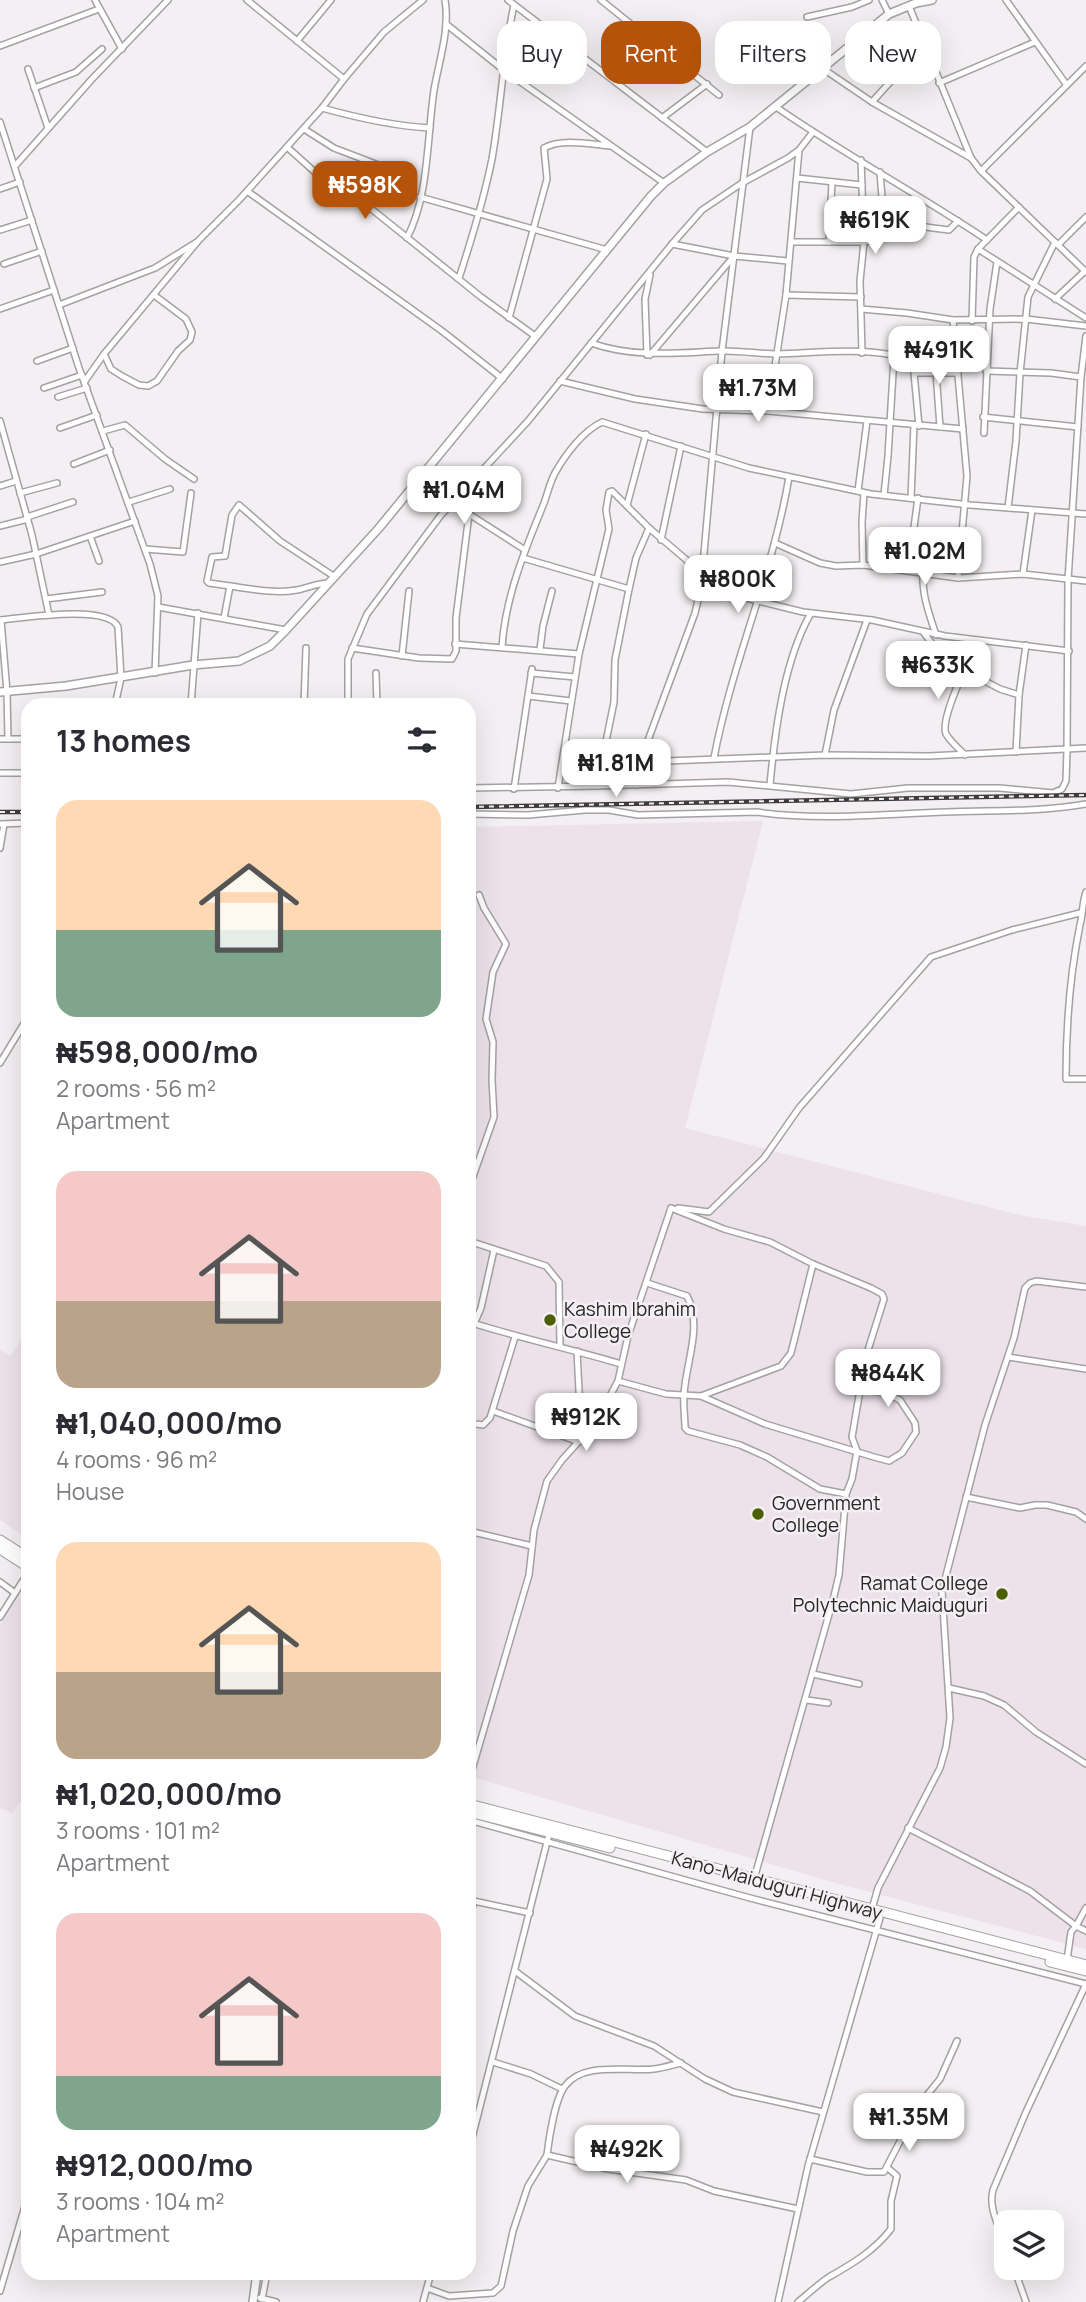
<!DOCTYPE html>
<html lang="en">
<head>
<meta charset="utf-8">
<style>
  body { margin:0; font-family:Manrope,sans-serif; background:#f2f2f3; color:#2b2b33; height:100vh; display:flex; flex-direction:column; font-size:26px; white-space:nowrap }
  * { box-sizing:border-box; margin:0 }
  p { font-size:23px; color:#7c7c81 }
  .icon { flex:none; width:38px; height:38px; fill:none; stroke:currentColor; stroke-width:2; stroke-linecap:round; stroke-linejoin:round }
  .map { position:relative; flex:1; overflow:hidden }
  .drawer { position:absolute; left:21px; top:698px; width:455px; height:1582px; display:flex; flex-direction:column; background:#fff; border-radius:21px; box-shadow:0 7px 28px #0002 }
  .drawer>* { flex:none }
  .hud { position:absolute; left:497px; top:21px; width:483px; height:63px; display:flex; gap:14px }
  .fabs { position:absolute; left:994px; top:2210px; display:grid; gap:14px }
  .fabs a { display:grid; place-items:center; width:70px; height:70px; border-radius:14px; background:#fff; box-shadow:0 7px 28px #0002; font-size:35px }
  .price { position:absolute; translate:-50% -60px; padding:0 16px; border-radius:14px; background:#fff; color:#222; font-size:23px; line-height:46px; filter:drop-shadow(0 2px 4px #0008) }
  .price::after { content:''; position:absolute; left:50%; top:42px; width:21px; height:16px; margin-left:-10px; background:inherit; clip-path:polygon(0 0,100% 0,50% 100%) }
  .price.current { background:#b45309; color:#fff }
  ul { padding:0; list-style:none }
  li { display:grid; align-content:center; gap:14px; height:371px; padding:0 35px }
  li span { display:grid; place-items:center; height:217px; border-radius:21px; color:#555 }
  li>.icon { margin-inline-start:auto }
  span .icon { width:126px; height:126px; fill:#fffc; stroke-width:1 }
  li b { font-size:30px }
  h2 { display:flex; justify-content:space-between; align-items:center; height:84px; padding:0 35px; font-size:30px }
  .pill { padding:0 24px; border-radius:21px; background:#fff; box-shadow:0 7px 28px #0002; font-size:24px; line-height:63px }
  .pill.current { background:#b45309; color:#fff }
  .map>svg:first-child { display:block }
</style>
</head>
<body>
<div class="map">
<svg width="1086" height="2302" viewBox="0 0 1086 2302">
  <rect width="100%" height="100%" fill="#f3eff2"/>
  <!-- built -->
  <g fill="#ede2ea">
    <path d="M763 821 685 1128 1019 1215 1086 1226V1949L839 1884 469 1776V827Z"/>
    <path d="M28 1328V1539L0 1520V1350L11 1356Z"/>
    <path d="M28 1583V1792L12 1813 0 1808V1625Z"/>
  </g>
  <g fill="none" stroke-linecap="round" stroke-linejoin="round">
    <defs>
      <g id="minor">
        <path d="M95 0 122 49"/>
        <path d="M247 0 344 79"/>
        <path d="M508 0 707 152"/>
        <path d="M601 0 719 95"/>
        <path d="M882 0 889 14"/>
        <path d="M1006 0 1066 84"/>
        <path d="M909 6 971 158 981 171 1086 272"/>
        <path d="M807 17 852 7 869 0"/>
        <path d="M446 24 505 71 664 183"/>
        <path d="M297 41 331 0"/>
        <path d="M0 46 99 9"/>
        <path d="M822 68 872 102 971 158"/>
        <path d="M28 69 48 128"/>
        <path d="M939 83 1035 42"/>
        <path d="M34 88 76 72 102 49"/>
        <path d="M872 102 901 70 927 50"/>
        <path d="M776 107C844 154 918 194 987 240"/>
        <path d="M322 108C358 118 393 126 430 128"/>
        <path d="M662 118 707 84"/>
        <path d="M0 122 79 368 150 564 158 596 155 673"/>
        <path d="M304 129 334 148 381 166 380 182 369 207"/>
        <path d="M287 147 317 174 369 207 481 297 535 336"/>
        <path d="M861 160 864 242 860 281 862 353"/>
        <path d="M15 166 92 79 168 0"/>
        <path d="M981 171 1086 66"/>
        <path d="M797 178 862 185"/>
        <path d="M0 189 20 182"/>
        <path d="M247 191 442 331 503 379"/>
        <path d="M420 197 607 250"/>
        <path d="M882 212C898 226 929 227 949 230L958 221"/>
        <path d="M0 230 32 220"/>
        <path d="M407 238C429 196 427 137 434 90 439 61 450 29 445 0"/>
        <path d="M791 242H864L879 239C886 223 881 190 880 172"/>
        <path d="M829 242 832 182"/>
        <path d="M672 244 734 256 788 261"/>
        <path d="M1058 245 1086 217"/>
        <path d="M978 249 1086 318"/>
        <path d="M4 264 42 251"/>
        <path d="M459 278C472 238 484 199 492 159 501 108 503 55 514 5"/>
        <path d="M786 295 861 297"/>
        <path d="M1055 299 1085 271"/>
        <path d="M59 305 155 268 197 242"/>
        <path d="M0 309 54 290"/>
        <path d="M861 309 907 313 953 320 1026 319 1086 326"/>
        <path d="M509 318 547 179 544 148C561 138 590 144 610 146"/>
        <path d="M953 320 967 476 958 578"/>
        <path d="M972 321 974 257 978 249 1019 207"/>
        <path d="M591 343C634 358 675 353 719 351 739 350 759 354 778 354 814 353 857 348 892 355L894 357 888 456 884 495"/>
        <path d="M104 354 111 369 122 376 139 385 148 386 157 381 178 351 190 340 192 332 186 319 154 295"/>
        <path d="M647 355 645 299 650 275"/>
        <path d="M650 355 734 256"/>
        <path d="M37 361 73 348"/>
        <path d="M986 371 1051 373 1081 377"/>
        <path d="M936 372 940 427"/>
        <path d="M85 381 104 354 199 240 239 200 322 108 344 79 384 32 423 0"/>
        <path d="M560 381 635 399 703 409 768 411 963 429"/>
        <path d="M44 388 82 375"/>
        <path d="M58 397 87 388"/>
        <path d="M768 411 786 295 799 150"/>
        <path d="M983 417 1078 427"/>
        <path d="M0 421 32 535 49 615"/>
        <path d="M919 426 914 373H958"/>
        <path d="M60 428 97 415"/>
        <path d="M103 431 125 425 165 459 194 479"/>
        <path d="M984 433 990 309 997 262"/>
        <path d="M74 464 110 450"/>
        <path d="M423 474 469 514 525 550"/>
        <path d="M0 486 16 481"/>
        <path d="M858 491 867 421"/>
        <path d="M20 493 57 483"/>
        <path d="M911 498 914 425"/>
        <path d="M129 502 170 489"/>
        <path d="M627 505 646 434"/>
        <path d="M1008 508 1016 441 1020 373 1028 297 1055 242"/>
        <path d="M27 517 73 502"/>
        <path d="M0 526 28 519"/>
        <path d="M90 536 99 561"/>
        <path d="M661 540 681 446"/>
        <path d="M775 543 820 563 836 566 863 565 958 578 1023 574 1086 581"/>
        <path d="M145 549 183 552 191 493"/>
        <path d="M523 558 629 589"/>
        <path d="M0 562 36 554 135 521"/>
        <path d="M863 565 862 522 864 493"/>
        <path d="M908 571 918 498"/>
        <path d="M923 573C922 596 929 613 936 635"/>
        <path d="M1023 574 1032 510"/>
        <path d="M230 586 209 583 207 581 212 557 225 556 232 515 239 505 280 541 335 577"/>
        <path d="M701 587 803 612 872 620 945 636 1069 651"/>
        <path d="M46 599 102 592"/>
        <path d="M158 607 286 630"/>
        <path d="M224 618 230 586C251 589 275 594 297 590 308 588 317 583 329 583"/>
        <path d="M0 620C23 618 108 604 118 627L121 678 115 705"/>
        <path d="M1 620 7 692 8 739"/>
        <path d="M924 633 948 665 964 670 1000 689 1019 695"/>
        <path d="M455 644 579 654"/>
        <path d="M502 647C505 599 524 552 542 508 547 497 549 484 555 473 565 455 583 431 602 422L749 468 871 494 970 505 1086 514"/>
        <path d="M352 648 419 658 452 659 456 651V618L469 514"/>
        <path d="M540 649 543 626 552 591"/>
        <path d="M402 656 409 591"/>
        <path d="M376 673 377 705"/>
        <path d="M531 673 575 677"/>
        <path d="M528 696 571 701"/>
        <path d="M191 705 198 613"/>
        <path d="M304 705 306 648"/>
        <path d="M348 705V659L367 614 441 515 528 421 672 244 702 210 742 183 788 158 799 150 813 132"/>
        <path d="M0 739H28"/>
        <path d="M1016 752 1019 695 1026 645"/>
        <path d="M825 755 834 710 867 620"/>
        <path d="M965 755C959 749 950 741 946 734 939 719 971 656 978 640"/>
        <path d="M714 758C732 662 773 573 789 477"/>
        <path d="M601 760 640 762 825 755 929 756 1086 748"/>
        <path d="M0 773H28"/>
        <path d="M636 785 640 762 695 613 701 587 722 351 750 127"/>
        <path d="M770 785C775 730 784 660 811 613"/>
        <path d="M597 786 728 782 851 794 908 788H1000L1053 793 1062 789 1066 781 1067 750 1068 580 1081 377 1086 336"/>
        <path d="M469 788 597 786 614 702 615 660 629 589 636 558 649 528"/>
        <path d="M558 788 579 654 609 529 606 510 609 492 612 491 649 528 703 574"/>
        <path d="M514 789 532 669"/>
        <path d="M469 814 528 815 585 810H609L638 815 757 812C818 821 884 814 946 812 993 810 1040 812 1086 804"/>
        <path d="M0 824 28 823"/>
        <path d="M0 848 4 824"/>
        <path d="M1086 892C1082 904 1083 914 1080 925 1070 974 1066 1029 1066 1079H1086"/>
        <path d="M0 1063 28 1017"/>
        <path d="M469 1188 494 1117 492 1080 493 1042 486 1019 493 972 506 944 484 908 479 895"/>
        <path d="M671 1208 724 1229 770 1242 813 1264 871 1288 882 1294 884 1299 868 1350 860 1390 852 1437 857 1451 852 1479 846 1494 839 1575 833 1600 754 1879"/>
        <path d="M678 1208 709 1212 764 1158 799 1108 931 957 1012 930 1080 913"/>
        <path d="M469 1241 546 1266 559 1282 560 1346"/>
        <path d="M647 1283 687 1296C703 1326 686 1362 684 1394 683 1405 685 1417 685 1428L688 1431 740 1445 767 1457 820 1489 846 1494"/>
        <path d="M469 1322C520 1338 571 1349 621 1364"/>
        <path d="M474 1324 481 1308 494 1250"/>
        <path d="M1008 1357 1086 1369"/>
        <path d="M618 1381 666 1394 701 1396 781 1366 791 1353 813 1264"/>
        <path d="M701 1396 765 1424 874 1457 889 1461 902 1453 916 1432 915 1423 900 1400 883 1392 860 1390"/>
        <path d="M493 1411 579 1442 581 1431 577 1351"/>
        <path d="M469 1423 483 1425 490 1418 515 1337"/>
        <path d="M966 1497 1020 1508 1035 1505H1047L1076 1512 1086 1519"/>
        <path d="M469 1531 532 1546"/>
        <path d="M0 1582 15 1593"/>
        <path d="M0 1617 24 1579H28"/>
        <path d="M813 1674 859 1684"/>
        <path d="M949 1688 984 1696 1004 1705 1036 1732 1086 1764"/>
        <path d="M807 1700 828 1703"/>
        <path d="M469 1780 529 1575 534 1530 547 1481 562 1460 596 1422 618 1381 628 1336 671 1208"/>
        <path d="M469 1820 750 1898 1086 1984"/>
        <path d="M908 1828 1030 1891 1076 1926 1071 1932 1067 1960"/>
        <path d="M469 1900 530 1913"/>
        <path d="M1086 1908 1076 1926 1086 1931"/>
        <path d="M872 1909 878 1888 940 1768 946 1747 950 1718 942 1591 985 1425 1014 1338 1025 1288 1030 1283 1036 1281 1086 1287"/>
        <path d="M469 1920 474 1901"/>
        <path d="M515 1971 575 2016 654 2046 705 2079 733 2092 823 2112"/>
        <path d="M493 2062 531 2074 562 2089"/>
        <path d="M681 2063C672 2065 663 2068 654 2069 627 2072 584 2061 565 2086 555 2099 549 2139 547 2155L608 2169 686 2180 714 2191 798 2209"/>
        <path d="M469 2150 548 1838"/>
        <path d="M810 2159 867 2172H884L919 2105 940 2079 957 2041"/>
        <path d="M1006 2246C1000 2228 988 2209 993 2190L1026 2112 1086 1984"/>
        <path d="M1014 2268 1026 2302"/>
        <path d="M427 2288 449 2296 493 2293 501 2286 513 2231 528 2186 547 2155"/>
        <path d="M0 2291 28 2196"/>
        <path d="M260 2298 276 2302"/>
        <path d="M262 2299 267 2273"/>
        <path d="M423 2302 431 2273"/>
        <path d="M778 2302 808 2166 880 1918"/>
        <path d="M798 2302C808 2294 818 2284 829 2277 852 2264 874 2251 891 2229V2201L897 2176 888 2168"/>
      </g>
      <g id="tertiary">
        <path d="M0 692 66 686 193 665 239 661 270 646 286 630 379 528 651 196 664 183 707 152 750 127 889 14 916 3 932 0"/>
        <path d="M253 2302 257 2273"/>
      </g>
      <g id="trunk">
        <path d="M0 1540 28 1558"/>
        <path d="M0 1549 28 1567"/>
        <path d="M469 1804 1086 1965"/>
        <path d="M469 1812 610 1848"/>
        <path d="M1050 1962 1086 1971"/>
      </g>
    </defs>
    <!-- minor casing -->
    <use href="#minor" stroke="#a4a0a3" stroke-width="8"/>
    <!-- tertiary casing -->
    <use href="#tertiary" stroke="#a4a0a3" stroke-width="10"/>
    <!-- trunk casing -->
    <use href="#trunk" stroke="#a4a0a3" stroke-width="11"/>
    <!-- minor -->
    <use href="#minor" stroke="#fff" stroke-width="5"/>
    <!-- tertiary -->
    <use href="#tertiary" stroke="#fff" stroke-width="7"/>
    <!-- trunk -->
    <use href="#trunk" stroke="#fff" stroke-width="9"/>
    <defs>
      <g id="rail">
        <path d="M469 807 1086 795"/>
        <path d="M0 812H28"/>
      </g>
    </defs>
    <!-- rail casing -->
    <use href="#rail" stroke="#3d3b3c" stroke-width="4.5"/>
    <!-- rail -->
    <use href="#rail" stroke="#f3eff2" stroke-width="2" stroke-dasharray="5" stroke-linecap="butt"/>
  </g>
  <!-- markers -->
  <g fill="#4c5f05" stroke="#f3eff2" stroke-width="2.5">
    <circle cx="550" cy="1320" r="7"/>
    <circle cx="758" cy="1514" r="7"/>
    <circle cx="1002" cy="1594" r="7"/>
  </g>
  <g text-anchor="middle" stroke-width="5" stroke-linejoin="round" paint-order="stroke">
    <!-- poi labels -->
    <g font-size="19" fill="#262526" stroke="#f3eff2" text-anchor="start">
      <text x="564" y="1316">Kashim Ibrahim<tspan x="564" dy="22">College</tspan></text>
      <text x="772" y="1510">Government<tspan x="772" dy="22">College</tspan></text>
      <text x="988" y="1590" text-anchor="end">Ramat College<tspan x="988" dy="22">Polytechnic Maiduguri</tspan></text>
    </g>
    <!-- street labels -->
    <g font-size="19" fill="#262526" stroke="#f3eff2">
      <text transform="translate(777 1885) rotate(15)" y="7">Kano-Maiduguri Highway</text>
    </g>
  </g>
</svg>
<div class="fabs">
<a><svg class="icon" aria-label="layers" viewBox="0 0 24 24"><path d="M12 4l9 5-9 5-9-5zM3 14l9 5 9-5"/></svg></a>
</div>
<b class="price current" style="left:365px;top:221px">₦598K</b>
<b class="price" style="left:875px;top:256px">₦619K</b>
<b class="price" style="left:939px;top:386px">₦491K</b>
<b class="price" style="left:758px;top:424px">₦1.73M</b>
<b class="price" style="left:464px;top:526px">₦1.04M</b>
<b class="price" style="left:925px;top:587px">₦1.02M</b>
<b class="price" style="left:738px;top:615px">₦800K</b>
<b class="price" style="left:938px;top:701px">₦633K</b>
<b class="price" style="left:616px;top:799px">₦1.81M</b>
<b class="price" style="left:888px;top:1409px">₦844K</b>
<b class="price" style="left:586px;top:1453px">₦912K</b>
<b class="price" style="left:909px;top:2153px">₦1.35M</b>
<b class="price" style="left:627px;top:2185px">₦492K</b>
<div class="hud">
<a class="pill">Buy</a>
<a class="pill current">Rent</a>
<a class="pill">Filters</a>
<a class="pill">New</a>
</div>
<section class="drawer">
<h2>13 homes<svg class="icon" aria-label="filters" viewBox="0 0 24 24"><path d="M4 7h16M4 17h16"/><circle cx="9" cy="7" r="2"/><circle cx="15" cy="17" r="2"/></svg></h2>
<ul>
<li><span style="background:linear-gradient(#ffd9b3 60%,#7fa58c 0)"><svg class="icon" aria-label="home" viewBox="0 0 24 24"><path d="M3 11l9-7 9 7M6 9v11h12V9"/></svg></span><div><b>₦598,000/mo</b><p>2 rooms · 56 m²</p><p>Apartment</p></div></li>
<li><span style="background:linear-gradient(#f6c9c9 60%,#b9a48a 0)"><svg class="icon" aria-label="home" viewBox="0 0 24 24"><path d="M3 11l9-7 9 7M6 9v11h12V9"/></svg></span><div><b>₦1,040,000/mo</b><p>4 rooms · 96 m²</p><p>House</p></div></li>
<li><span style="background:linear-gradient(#ffd9b3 60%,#b9a48a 0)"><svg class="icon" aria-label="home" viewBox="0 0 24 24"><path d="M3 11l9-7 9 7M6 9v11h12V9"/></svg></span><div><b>₦1,020,000/mo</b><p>3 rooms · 101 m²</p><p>Apartment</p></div></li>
<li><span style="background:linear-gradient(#f6c9c9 75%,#7fa58c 0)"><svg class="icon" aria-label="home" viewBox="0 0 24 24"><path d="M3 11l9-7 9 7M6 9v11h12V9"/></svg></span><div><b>₦912,000/mo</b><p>3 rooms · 104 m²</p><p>Apartment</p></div></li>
</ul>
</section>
</div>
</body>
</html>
